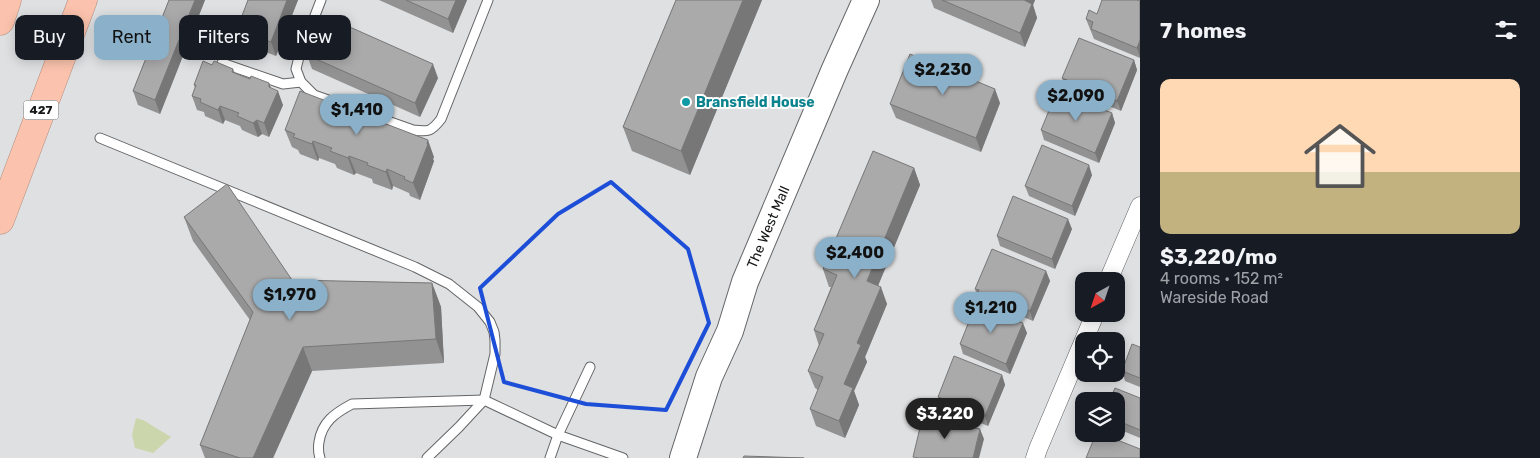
<!DOCTYPE html>
<html lang="en">
<head>
<meta charset="utf-8">
<style>
  body { margin:0; font-family:Rubik,sans-serif; background:#20242c; color:#f1f3f6; height:100vh; display:flex; flex-direction:column; font-size:19px; white-space:nowrap }
  * { box-sizing:border-box; margin:0 }
  p { font-size:16px; color:#9ea1a6 }
  .icon { flex:none; width:28px; height:28px; fill:none; stroke:currentColor; stroke-width:2; stroke-linecap:round; stroke-linejoin:round }
  .map { position:relative; flex:1; overflow:hidden }
  .sheet { display:flex; flex-direction:column; background:#171b24; width:400px }
  .sheet>* { flex:none }
  .hud { position:absolute; left:15px; top:15px; width:475px; height:45px; display:flex; gap:10px }
  .needle { width:32px; rotate:220deg }
  .controls { position:absolute; left:1075px; top:272px; display:grid; gap:10px }
  .controls a { display:grid; place-items:center; width:50px; height:50px; border-radius:10px; background:#171b24; box-shadow:0 2px 12px #0003; font-size:25px }
  .price { position:absolute; translate:-50% -42px; padding:0 11px; border-radius:18px; background:#8ab1c9; color:#111; font-size:16px; line-height:32px; filter:drop-shadow(0 1px 2px #0008) }
  .price::after { content:''; position:absolute; left:50%; top:30px; width:15px; height:11px; margin-left:-8px; background:inherit; clip-path:polygon(0 0,100% 0,50% 100%) }
  .price.current { background:#222; color:#fff }
  ul { padding:0; list-style:none }
  li { display:grid; align-content:center; gap:10px; height:265px; padding:0 20px }
  li span { display:grid; place-items:center; height:155px; border-radius:10px; color:#555 }
  li>.icon { margin-inline-start:auto }
  span .icon { width:90px; height:90px; fill:#fffc; stroke-width:1 }
  li b { font-size:21px }
  h2 { display:flex; justify-content:space-between; align-items:center; height:60px; padding:0 20px; font-size:21px }
  .tag { padding:0 18px; border-radius:10px; background:#171b24; box-shadow:0 2px 12px #0003; font-size:18px; line-height:45px }
  .tag.current { background:#8ab1c9; color:#111 }
  main { display:flex; flex:1; min-height:0 }
  .map>svg:first-child { display:block }
</style>
</head>
<body>
<main>
<div class="map">
<svg width="1140" height="458" viewBox="0 0 1140 458">
  <rect width="100%" height="100%" fill="#dfe0e2"/>
  <!-- green -->
  <path fill="#ccd6ac" d="M136 418 143 420 171 437 153 453 135 448 132 435Z"/>
  <g fill="none" stroke-linecap="round" stroke-linejoin="round">
    <defs>
      <g id="lane">
        <path d="M321 0 299 57 296 69 301 82 314 95 413 130C428 132 431 132 441 119L488 0"/>
        <path d="M222 63 283 84 301 82"/>
        <path d="M100 138 415 267 449 284 478 307 490 322 494 332 495 340V354L484 400 459 427 427 458"/>
        <path d="M320 458C318 452 318 448 319 442 322 422 335 413 352 404L484 400 558 435 623 458"/>
        <path d="M550 458 558 435 590 367"/>
      </g>
      <g id="street">
        <path d="M1108 281 1140 206"/>
        <path d="M1035 458 1038 449 1095 314"/>
      </g>
      <path id="secondary" d="M683 458 709 377 730 331 745 282 835 69 866 0"/>
      <g id="highway">
        <path d="M0 21 7 0"/>
        <path d="M0 220 83 0"/>
      </g>
    </defs>
    <!-- lane casing -->
    <use href="#lane" stroke="#646567" stroke-width="11"/>
    <!-- street casing -->
    <use href="#street" stroke="#646567" stroke-width="19"/>
    <!-- secondary casing -->
    <use href="#secondary" stroke="#646567" stroke-width="28"/>
    <!-- highway casing -->
    <use href="#highway" stroke="#ab8778" stroke-width="29"/>
    <!-- lane -->
    <use href="#lane" stroke="#fff" stroke-width="9"/>
    <!-- street -->
    <use href="#street" stroke="#fff" stroke-width="18"/>
    <!-- secondary -->
    <use href="#secondary" stroke="#fff" stroke-width="26"/>
    <!-- highway -->
    <use href="#highway" stroke="#fbc3ad" stroke-width="28"/>
  </g>
  <!-- wall -->
  <g fill="#929293">
    <path d="M169 0H205L160 114 138 105 133 91Z"/>
    <path d="M248 0H298L276 56 242 43 237 29Z"/>
    <path d="M379 0H467L453 33Z"/>
    <path d="M676 0H762L690 175 632 151 623 127Z"/>
    <path d="M931 0H1035L1033 5 1037 18 1025 47 934 8Z"/>
    <path d="M1140 1V58L1094 39 1086 19 1097 14Z"/>
    <path d="M307 55 438 78 420 117 312 69Z"/>
    <path d="M1134 60 1137 70 1121 111 1066 88 1062 78Z"/>
    <path d="M212 65 233 69 235 73 250 79 269 83 271 88 283 105 269 137 262 134 258 137 242 130 240 126 225 120 223 124 205 116 204 112 197 110 192 96 195 88 194 85Z"/>
    <path d="M1000 103 981 152 896 118 890 104Z"/>
    <path d="M1112 113 1115 123 1099 163 1044 140 1041 130Z"/>
    <path d="M285 130 434 157 433 159 434 161 420 200 410 196 409 193 393 186 392 190 373 183 372 179 356 173 354 175 337 168 335 164 319 158 318 161 300 154 298 150 292 147Z"/>
    <path d="M914 168 920 185 878 285 887 304 865 357 867 362 854 391 859 405 845 438 816 426 810 409 818 390 815 388 808 371 819 346 814 330 831 287H829L823 269Z"/>
    <path d="M1092 175 1075 216 1029 196 1025 186Z"/>
    <path d="M184 217 292 280 432 283 441 307 444 363 312 371 273 458H205L200 445 250 320 193 241Z"/>
    <path d="M1072 229 1055 269 1000 246 997 236Z"/>
    <path d="M1046 271 1050 281 1033 321 996 306 994 311 1027 333 1010 374 963 354 960 344 979 305 976 297 977 295 975 289Z"/>
    <path d="M1140 347V387L1125 381 1122 371Z"/>
    <path d="M1002 375 1005 385 988 426 941 407 938 397Z"/>
    <path d="M1140 398V438L1116 428V401Z"/>
  </g>
  <!-- shaded-wall -->
  <g fill="#777778">
    <path d="M195 0H205L160 114 155 100Z"/>
    <path d="M287 0H298L276 56 271 42Z"/>
    <path d="M456 0H467L453 33 448 19Z"/>
    <path d="M743 0H762L690 175 681 151Z"/>
    <path d="M1024 0H1035L1033 5 1037 18 1025 47 1020 33Z"/>
    <path d="M1140 40V57L1137 48Z"/>
    <path d="M1134 60 1137 70 1121 111 1117 101Z"/>
    <path d="M433 64 438 78 420 117 415 103Z"/>
    <path d="M269 83 274 97 278 91 283 105 269 137 264 123Z"/>
    <path d="M995 89 1000 103 981 152 976 138Z"/>
    <path d="M220 106 225 120 223 124 218 110Z"/>
    <path d="M1112 113 1115 123 1099 163 1095 153Z"/>
    <path d="M257 120 262 134 258 137 253 123Z"/>
    <path d="M428 140 434 157 433 159 434 161 420 200 413 183Z"/>
    <path d="M313 141 319 158 318 161 312 144Z"/>
    <path d="M349 156 356 173 354 175 348 158Z"/>
    <path d="M1089 165 1092 175 1075 216 1072 206Z"/>
    <path d="M914 168 920 185 873 298 867 281Z"/>
    <path d="M387 169 393 186 392 190 386 172Z"/>
    <path d="M1068 219 1072 229 1055 269 1052 259Z"/>
    <path d="M1046 271 1050 281 1033 321 1030 311Z"/>
    <path d="M432 283 441 307 444 363 436 339Z"/>
    <path d="M881 287 887 304 865 357 867 362 854 391 859 405 845 438 839 421 844 384 857 343Z"/>
    <path d="M992 296 996 306 993 312 989 302Z"/>
    <path d="M1023 323 1027 333 1010 374 1006 364Z"/>
    <path d="M303 347 312 371 273 458H253Z"/>
    <path d="M1002 375 1005 385 988 426 985 416Z"/>
    <path d="M980 429 984 439 979 458H973Z"/>
  </g>
  <!-- building -->
  <g fill="#aaaaab" stroke="#777778">
    <path d="M169 0H195L155 100 133 91Z"/>
    <path d="M248 0H287L271 42 237 29Z"/>
    <path d="M406 0H456L448 19Z"/>
    <path d="M676 0H743L681 151 623 127Z"/>
    <path d="M942 0H1024L1032 4 1020 33Z"/>
    <path d="M1102 0H1137L1140 1V40L1137 48 1091 29 1093 22 1086 19 1089 10 1097 14Z"/>
    <path d="M325 16 433 64 415 103 307 55Z"/>
    <path d="M1079 38 1134 60 1117 101 1062 78Z"/>
    <path d="M910 54 995 89 976 138 890 104Z"/>
    <path d="M203 61 212 65 214 61 233 69 232 72 250 79 251 76 269 83V87L278 91 264 123 257 120 253 123 237 116 239 113 220 106 218 110 200 102 201 99 192 96 196 85H194Z"/>
    <path d="M300 91 428 140 427 144H428L413 183 404 179 405 177 387 169 386 172 367 165 368 163 349 156 348 158 330 151 332 148 313 141 312 144 293 137 295 134 285 130Z"/>
    <path d="M1057 91 1112 113 1095 153 1041 130Z"/>
    <path d="M1042 145 1089 165 1072 206 1025 186Z"/>
    <path d="M873 151 914 168 867 281 881 287 857 343 861 345 844 384 853 388 839 421 810 409 823 377 808 371 824 334 814 330 837 275 823 269Z"/>
    <path d="M227 184 292 280 432 283 436 339 303 347 253 458H240L200 445 253 312 184 217Z"/>
    <path d="M1013 196 1068 219 1052 259 997 236Z"/>
    <path d="M992 249 1046 271 1030 311 992 296 989 302 976 297 979 290 975 289Z"/>
    <path d="M976 304 1023 323 1006 364 960 344Z"/>
    <path d="M1132 344 1140 347V378L1122 371Z"/>
    <path d="M954 356 1002 375 985 416 938 397Z"/>
    <path d="M1115 388 1140 398V430L1116 420V401H1109Z"/>
    <path d="M923 415 980 429 973 458H919L913 457Z"/>
    <path d="M1096 434H1102L1140 449V458H1086Z"/>
    <path d="M744 456 804 458H743Z"/>
  </g>
  <!-- marked area -->
  <path fill="none" stroke="#1d4ed8" stroke-width="4" stroke-linejoin="round" d="M611 182 688 249 709 323 666 410 586 404 504 382 480 288 558 214Z"/>
  <!-- markers -->
  <circle fill="#0f9aa8" stroke="#fff" stroke-width="2" cx="686" cy="102" r="5"/>
  <g text-anchor="middle" stroke-width="4" stroke-linejoin="round" paint-order="stroke">
    <!-- shield labels -->
    <rect fill="#fff" stroke="#5c5d5d" stroke-width="1" x="23.5" y="100.5" width="35" height="19" rx="4"/>
    <g font-size="12" font-weight="bold" fill="#161717">
      <text x="41" y="114">427</text>
    </g>
    <!-- culture labels -->
    <g font-size="14" font-weight="bold" fill="#0d838f" stroke="#fff" text-anchor="start">
      <text x="696" y="107">Bransfield House</text>
    </g>
    <!-- street labels -->
    <g font-size="14" fill="#161717" stroke="#fff">
      <text transform="translate(768 227) rotate(-67)" y="5">The West Mall</text>
    </g>
  </g>
</svg>
<div class="controls">
<a><svg class="needle" viewBox="-14 -14 28 28"><path d="M0-13l5 13h-10z" fill="#e53935"/><path d="M0 13l5-13h-10z" fill="#9ea1a6"/></svg></a>
<a><svg class="icon" aria-label="locate" viewBox="0 0 24 24"><circle cx="12" cy="12" r="6"/><path d="M12 2v4M12 18v4M2 12h4M18 12h4"/></svg></a>
<a><svg class="icon" aria-label="layers" viewBox="0 0 24 24"><path d="M12 4l9 5-9 5-9-5zM3 14l9 5 9-5"/></svg></a>
</div>
<b class="price" style="left:943px;top:96px">$2,230</b>
<b class="price" style="left:1076px;top:122px">$2,090</b>
<b class="price" style="left:357px;top:136px">$1,410</b>
<b class="price" style="left:855px;top:279px">$2,400</b>
<b class="price" style="left:290px;top:321px">$1,970</b>
<b class="price" style="left:991px;top:334px">$1,210</b>
<b class="price current" style="left:945px;top:440px">$3,220</b>
<div class="hud">
<a class="tag">Buy</a>
<a class="tag current">Rent</a>
<a class="tag">Filters</a>
<a class="tag">New</a>
</div>
</div>
<section class="sheet">
<h2>7 homes<svg class="icon" aria-label="filters" viewBox="0 0 24 24"><path d="M4 7h16M4 17h16"/><circle cx="9" cy="7" r="2"/><circle cx="15" cy="17" r="2"/></svg></h2>
<ul>
<li><span style="background:linear-gradient(#ffd9b3 60%,#c2b280 0)"><svg class="icon" aria-label="home" viewBox="0 0 24 24"><path d="M3 11l9-7 9 7M6 9v11h12V9"/></svg></span><div><b>$3,220/mo</b><p>4 rooms · 152 m²</p><p>Wareside Road</p></div></li>
</ul>
</section>
</main>
</body>
</html>
